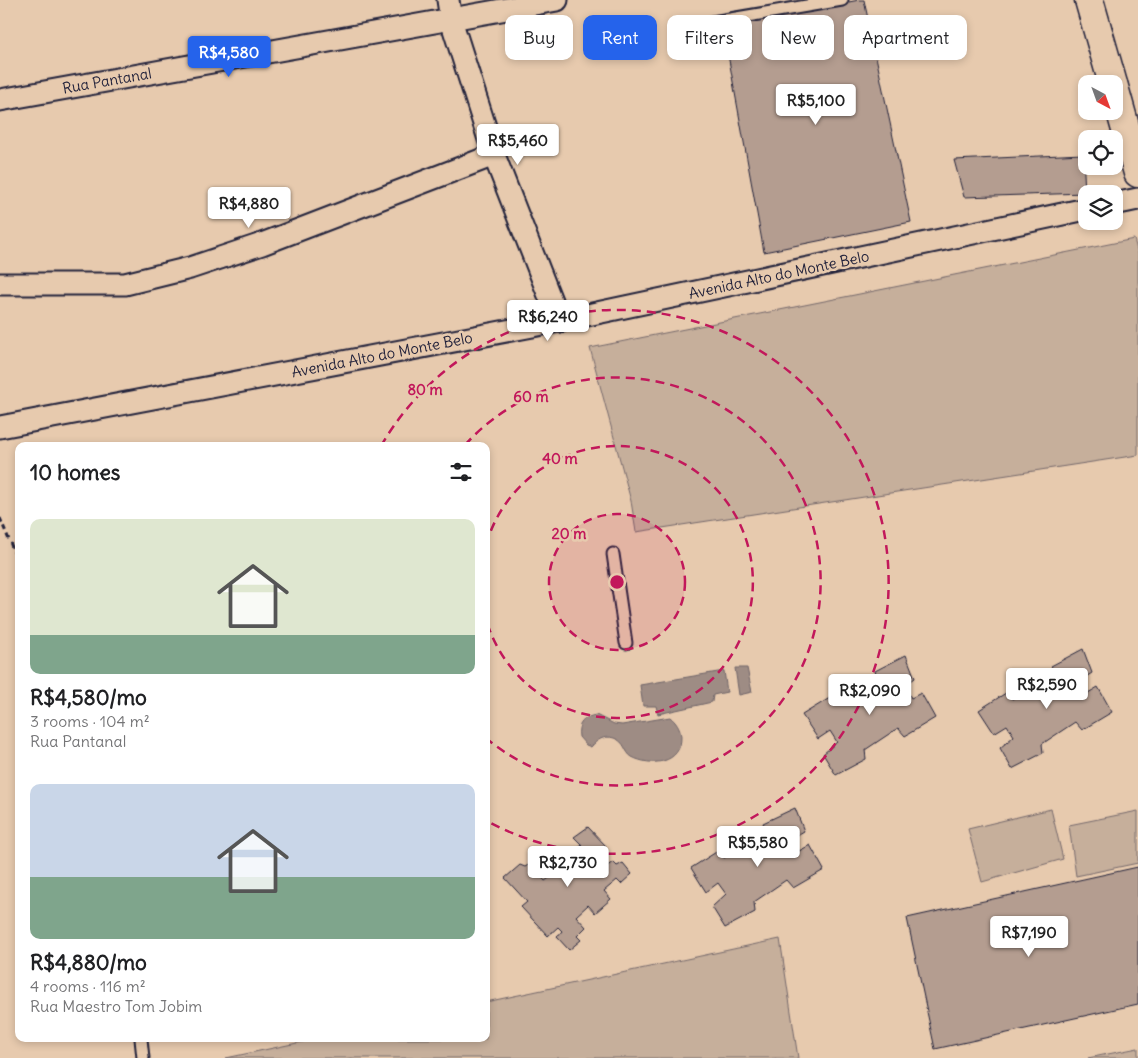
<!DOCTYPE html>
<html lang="en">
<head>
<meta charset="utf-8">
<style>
  body { margin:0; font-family:Delius,sans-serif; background:#f2f2f2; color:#202124; height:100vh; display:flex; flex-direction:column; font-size:19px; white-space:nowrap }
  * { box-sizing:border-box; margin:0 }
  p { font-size:16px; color:#757577 }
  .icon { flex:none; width:28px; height:28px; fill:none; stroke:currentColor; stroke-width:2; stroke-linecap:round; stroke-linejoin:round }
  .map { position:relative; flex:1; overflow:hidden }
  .drawer { position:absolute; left:15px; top:442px; width:475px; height:600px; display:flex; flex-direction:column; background:#fff; border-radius:10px; box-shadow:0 2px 8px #0003 }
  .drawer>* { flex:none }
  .hud { position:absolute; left:505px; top:15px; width:475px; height:45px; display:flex; gap:10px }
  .needle { width:32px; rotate:139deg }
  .tools { position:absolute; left:1078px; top:75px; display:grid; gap:10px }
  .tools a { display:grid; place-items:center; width:45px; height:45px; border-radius:10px; background:#fff; box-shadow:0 2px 8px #0003; font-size:25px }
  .price { position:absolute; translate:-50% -42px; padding:0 11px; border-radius:5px; background:#fff; color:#222; font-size:16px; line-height:32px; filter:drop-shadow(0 1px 2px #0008) }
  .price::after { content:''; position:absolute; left:50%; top:30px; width:15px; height:11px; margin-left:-8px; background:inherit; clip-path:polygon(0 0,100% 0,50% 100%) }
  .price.on { background:#2563eb; color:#fff }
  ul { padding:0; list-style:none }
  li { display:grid; align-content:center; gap:10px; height:265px; padding:0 15px }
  li span { display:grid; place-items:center; height:155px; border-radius:10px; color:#555 }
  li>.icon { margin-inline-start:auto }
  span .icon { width:90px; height:90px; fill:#fffc; stroke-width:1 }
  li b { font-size:21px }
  h2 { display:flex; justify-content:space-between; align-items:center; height:60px; padding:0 15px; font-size:21px }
  .tag { padding:0 18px; border-radius:10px; background:#fff; box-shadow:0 2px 8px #0003; font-size:18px; line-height:45px }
  .tag.on { background:#2563eb; color:#fff }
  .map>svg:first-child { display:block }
</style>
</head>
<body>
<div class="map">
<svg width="1138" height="1058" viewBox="0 0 1138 1058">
  <rect width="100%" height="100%" fill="#e7caae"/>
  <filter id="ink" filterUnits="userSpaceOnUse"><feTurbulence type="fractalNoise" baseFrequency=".02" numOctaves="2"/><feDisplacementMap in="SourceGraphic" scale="10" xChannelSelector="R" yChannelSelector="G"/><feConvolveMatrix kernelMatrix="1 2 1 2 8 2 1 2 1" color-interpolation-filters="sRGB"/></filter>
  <g filter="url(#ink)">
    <!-- green -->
    <g fill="#c6af9b" stroke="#74686b">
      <path d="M1134 239 1138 254V455L636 532 631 501 590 348Z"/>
      <path d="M1051 809 1063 859 982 882 968 829Z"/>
      <path d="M1138 811V863L1076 876 1069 825Z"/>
      <path d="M780 939 798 1058H226L316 1039H486V1002Z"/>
      <path d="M1138 1048V1058H1088Z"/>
    </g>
    <!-- water -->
    <g fill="#9e8c84" stroke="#6c6267">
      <path d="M735 668H747L752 692 739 695Z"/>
      <path d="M724 671 727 692 713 695 712 702 658 714 656 706H643L640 685Z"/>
      <path d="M596 715 614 724 622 725 670 717C676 722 680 728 681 736 682 764 651 767 632 757 624 752 626 742 614 738 604 735 597 740 591 747L586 745 579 737C577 724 583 717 596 715Z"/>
    </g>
    <!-- building -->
    <g fill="#b49d90" stroke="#22223b">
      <path d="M859 0H864L911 222 764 252 723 27Z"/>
      <path d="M1083 154 1085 193 964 197 954 160Z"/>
      <path d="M1083 649 1092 673 1081 680 1088 693 1098 687 1112 712 1082 730 1075 722 1042 744 1043 753 1012 769 1000 748 1014 736 1007 725 994 733 979 710 1009 691 1012 699 1055 675 1051 666Z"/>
      <path d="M906 655 915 678 904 686 911 698 921 693 935 718 905 736 898 728 865 750 866 759 836 775 823 754 837 742 830 731 818 739 802 715 833 696 835 705 878 680 875 671Z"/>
      <path d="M795 808 804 831 792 838 799 851 810 845 824 870 793 888 786 880 754 902 755 912 725 928 712 907 726 894 718 883 706 892 691 868 721 849 724 858 767 833 763 823Z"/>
      <path d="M588 827 606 846 594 857 603 869 613 862 617 866 623 863 632 874 621 884 617 880 604 891 611 899 595 913 588 905 576 916 586 927 577 936 581 940 569 950 557 937 562 931 558 927 548 936 521 907 527 902 505 878 520 865 525 867 530 864 545 881 555 874 544 862 560 849 564 854 571 848 575 851 582 845 574 837Z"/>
      <path d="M1138 867V1004L935 1049 907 918Z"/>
    </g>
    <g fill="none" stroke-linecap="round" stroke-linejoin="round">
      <defs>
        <g id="service">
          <path d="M683 27 842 0"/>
          <path d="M613 554 626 643"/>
          <path d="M141 1039 143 1058"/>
        </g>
        <g id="minor">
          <path d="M448 0 451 20 494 155 559 321"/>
          <path d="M0 100 557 0"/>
          <path d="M1114 204 1138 199"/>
          <path d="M0 284H125L190 268 262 244 494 155"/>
          <path d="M0 427 559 321 1086 209"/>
        </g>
        <g id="secondary">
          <path d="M1089 0 1113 84"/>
          <path d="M1114 87 1138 173"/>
        </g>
      </defs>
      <!-- service casing -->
      <use href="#service" stroke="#22223b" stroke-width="15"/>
      <!-- minor casing -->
      <use href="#minor" stroke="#22223b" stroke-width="25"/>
      <!-- secondary casing -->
      <use href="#secondary" stroke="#22223b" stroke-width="31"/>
      <!-- path -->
      <path stroke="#22223b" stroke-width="3" stroke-dasharray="5 4" stroke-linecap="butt" d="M0 518 19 564"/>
      <!-- service -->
      <use href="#service" stroke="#e7caae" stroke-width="11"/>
      <!-- minor -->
      <use href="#minor" stroke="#e7caae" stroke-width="21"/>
      <!-- secondary -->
      <use href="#secondary" stroke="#e7caae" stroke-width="28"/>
    </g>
  </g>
  <!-- distance rings -->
  <circle cx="617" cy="582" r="68" fill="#c2185b" fill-opacity=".12"/>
  <g fill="none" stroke="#c2185b" stroke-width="2.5" stroke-dasharray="9 6">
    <circle cx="617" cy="582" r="68"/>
    <path d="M486 545A136 136 0 1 1 486 619"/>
    <path d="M465 445A204 204 0 1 1 487 739"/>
    <path d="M381 446A272 272 0 1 1 487 821"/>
  </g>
  <g text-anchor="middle" stroke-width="5" stroke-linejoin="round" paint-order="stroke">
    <!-- street labels -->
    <g font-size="15" fill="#22223b" stroke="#e7caae">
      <text transform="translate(107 81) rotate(-10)" y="5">Rua Pantanal</text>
      <text transform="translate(779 275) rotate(-12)" y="5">Avenida Alto do Monte Belo</text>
      <text transform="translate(382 355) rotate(-11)" y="5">Avenida Alto do Monte Belo</text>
    </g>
  </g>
  <circle cx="617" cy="582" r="8" fill="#c2185b" stroke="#e7caae" stroke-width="2.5"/>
  <g font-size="15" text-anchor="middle" font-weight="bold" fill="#c2185b" stroke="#e7caae" stroke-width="5" stroke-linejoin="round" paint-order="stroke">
    <text x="425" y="395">80 m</text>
    <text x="531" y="402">60 m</text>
    <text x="560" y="464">40 m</text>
    <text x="569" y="539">20 m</text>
  </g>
</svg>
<div class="tools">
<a><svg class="needle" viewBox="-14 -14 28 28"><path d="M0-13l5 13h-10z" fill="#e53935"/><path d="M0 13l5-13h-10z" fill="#757577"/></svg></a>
<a><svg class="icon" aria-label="locate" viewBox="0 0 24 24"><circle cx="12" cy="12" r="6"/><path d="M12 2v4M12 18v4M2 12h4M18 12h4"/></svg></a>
<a><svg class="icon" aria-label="layers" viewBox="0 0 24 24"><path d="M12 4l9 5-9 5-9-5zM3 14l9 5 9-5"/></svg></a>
</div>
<b class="price on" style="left:229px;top:78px">R$4,580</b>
<b class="price" style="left:816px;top:126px">R$5,100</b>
<b class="price" style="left:518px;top:166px">R$5,460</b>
<b class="price" style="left:249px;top:229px">R$4,880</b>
<b class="price" style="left:548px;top:342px">R$6,240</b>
<b class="price" style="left:1047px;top:710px">R$2,590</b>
<b class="price" style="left:870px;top:716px">R$2,090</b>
<b class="price" style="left:758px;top:868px">R$5,580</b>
<b class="price" style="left:568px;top:888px">R$2,730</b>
<b class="price" style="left:1029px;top:958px">R$7,190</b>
<div class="hud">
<a class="tag">Buy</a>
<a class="tag on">Rent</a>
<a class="tag">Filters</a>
<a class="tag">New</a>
<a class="tag">Apartment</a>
</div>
<section class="drawer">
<h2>10 homes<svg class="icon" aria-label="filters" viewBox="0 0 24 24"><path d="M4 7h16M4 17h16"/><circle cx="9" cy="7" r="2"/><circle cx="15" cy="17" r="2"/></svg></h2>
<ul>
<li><span style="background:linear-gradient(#dfe7d0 75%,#7fa58c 0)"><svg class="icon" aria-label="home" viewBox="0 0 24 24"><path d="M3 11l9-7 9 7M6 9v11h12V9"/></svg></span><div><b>R$4,580/mo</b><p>3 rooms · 104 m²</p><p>Rua Pantanal</p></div></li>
<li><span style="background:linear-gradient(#c9d6e8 60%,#7fa58c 0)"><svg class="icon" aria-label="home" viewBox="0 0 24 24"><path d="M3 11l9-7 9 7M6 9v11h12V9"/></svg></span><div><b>R$4,880/mo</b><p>4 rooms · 116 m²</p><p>Rua Maestro Tom Jobim</p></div></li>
</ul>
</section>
</div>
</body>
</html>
